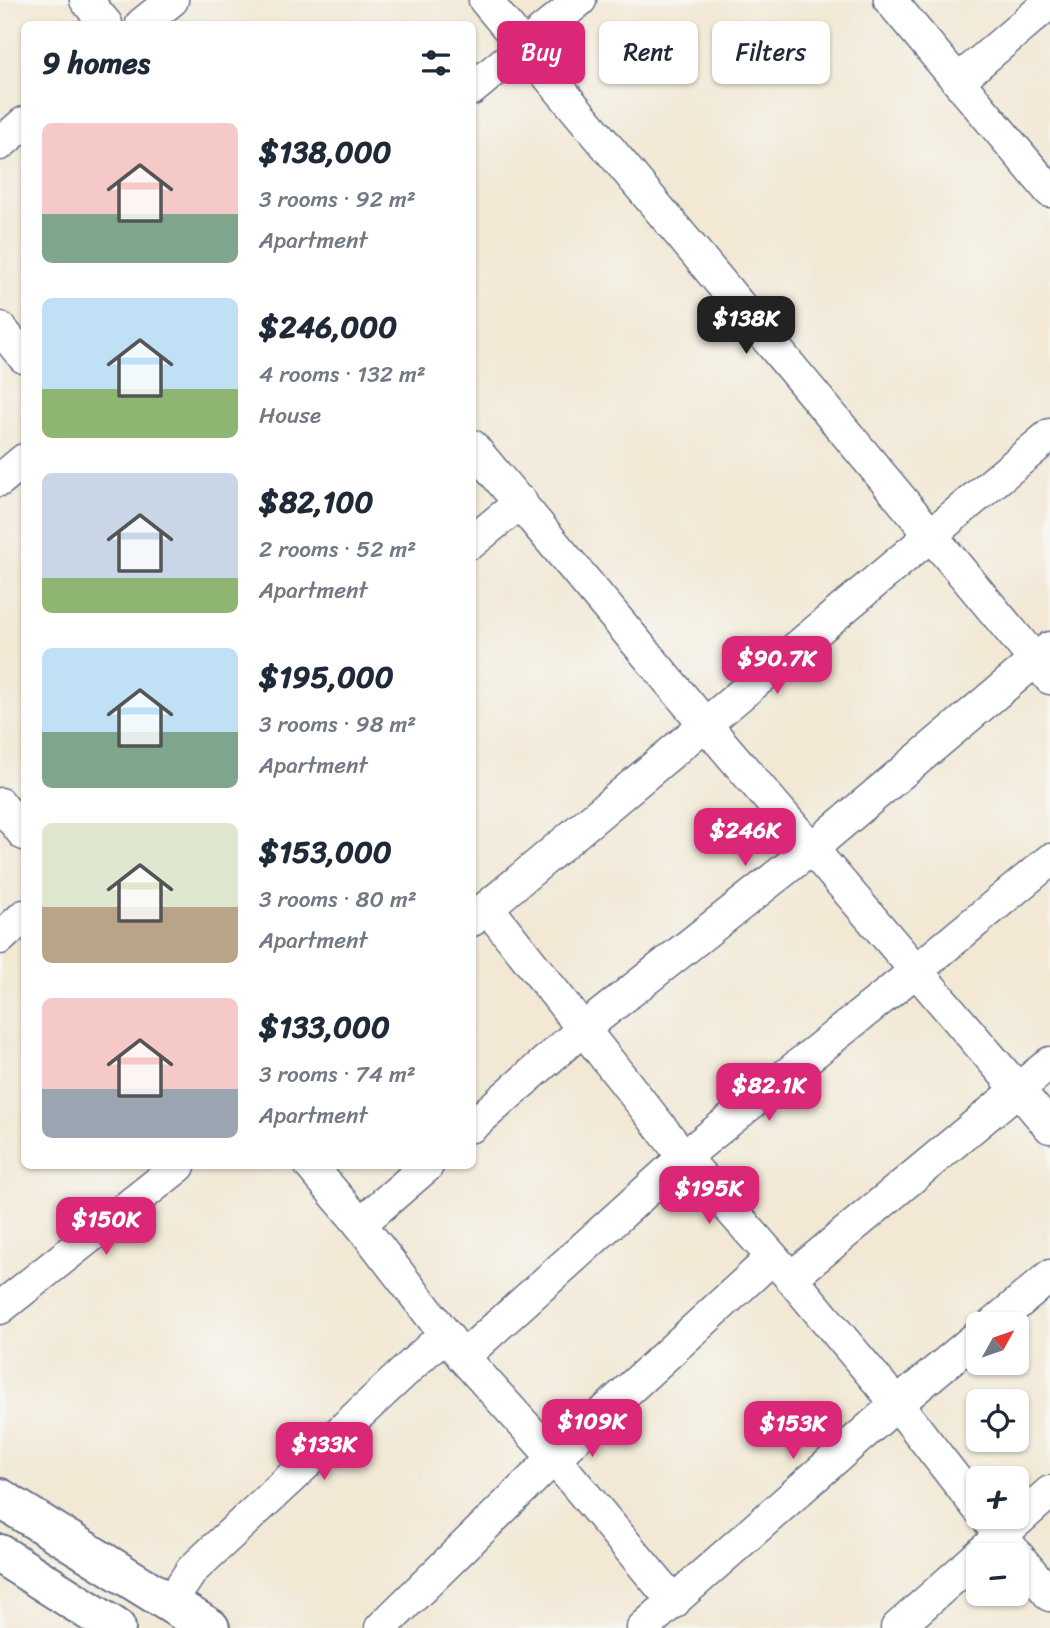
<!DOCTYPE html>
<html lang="en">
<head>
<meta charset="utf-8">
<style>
  body { margin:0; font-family:Sriracha,sans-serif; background:#f6f6f7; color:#1f2937; height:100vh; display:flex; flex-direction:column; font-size:26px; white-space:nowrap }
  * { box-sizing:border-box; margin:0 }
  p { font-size:23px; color:#747a83 }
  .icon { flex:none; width:38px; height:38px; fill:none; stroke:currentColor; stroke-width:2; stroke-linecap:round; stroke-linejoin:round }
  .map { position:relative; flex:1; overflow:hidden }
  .sheet { position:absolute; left:21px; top:21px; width:455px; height:1148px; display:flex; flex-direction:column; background:#fff; border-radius:10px; box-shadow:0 2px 5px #0004 }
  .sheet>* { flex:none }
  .banner { position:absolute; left:497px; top:21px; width:448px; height:63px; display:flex; gap:14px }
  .needle { width:46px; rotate:50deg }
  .buttons { position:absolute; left:966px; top:1312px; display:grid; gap:14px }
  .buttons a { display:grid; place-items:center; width:63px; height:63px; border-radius:10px; background:#fff; box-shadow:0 2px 5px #0004; font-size:35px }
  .price { position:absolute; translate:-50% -60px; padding:0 16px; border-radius:14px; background:#db2777; color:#fff; font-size:23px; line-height:46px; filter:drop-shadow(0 2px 4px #0008) }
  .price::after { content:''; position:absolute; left:50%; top:42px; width:21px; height:16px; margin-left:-10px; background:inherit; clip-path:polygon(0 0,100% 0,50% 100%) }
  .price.selected { background:#222; color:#fff }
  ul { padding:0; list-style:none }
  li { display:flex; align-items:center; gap:21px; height:175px; padding:0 21px }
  li span { display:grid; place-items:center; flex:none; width:196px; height:140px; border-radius:10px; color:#555 }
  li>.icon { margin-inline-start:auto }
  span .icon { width:84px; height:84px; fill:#fffc; stroke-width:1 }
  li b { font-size:30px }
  h2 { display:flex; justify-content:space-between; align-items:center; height:84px; padding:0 21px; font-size:30px }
  .pill { padding:0 24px; border-radius:10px; background:#fff; box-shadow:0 2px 5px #0004; font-size:24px; line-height:63px }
  .pill.selected { background:#db2777; color:#fff }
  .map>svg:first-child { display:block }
</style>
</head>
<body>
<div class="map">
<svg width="1050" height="1628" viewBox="0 0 1050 1628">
  <rect width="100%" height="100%" fill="#f6f6f2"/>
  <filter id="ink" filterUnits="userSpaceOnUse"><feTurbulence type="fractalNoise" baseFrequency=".0143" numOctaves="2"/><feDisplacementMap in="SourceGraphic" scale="14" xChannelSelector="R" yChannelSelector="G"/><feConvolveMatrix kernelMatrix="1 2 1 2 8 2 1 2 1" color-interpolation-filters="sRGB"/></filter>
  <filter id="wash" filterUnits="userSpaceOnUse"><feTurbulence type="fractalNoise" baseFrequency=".00686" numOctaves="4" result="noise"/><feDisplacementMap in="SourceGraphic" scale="28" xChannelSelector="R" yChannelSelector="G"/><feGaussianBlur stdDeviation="1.57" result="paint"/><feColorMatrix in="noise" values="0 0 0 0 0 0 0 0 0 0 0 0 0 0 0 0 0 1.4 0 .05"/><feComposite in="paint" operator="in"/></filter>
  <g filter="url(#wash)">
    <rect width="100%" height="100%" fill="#f2e8d4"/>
  </g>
  <g filter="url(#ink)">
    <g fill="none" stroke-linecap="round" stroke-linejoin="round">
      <defs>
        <g id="minor">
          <path d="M86 0 106 24"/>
          <path d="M485 0 1050 678"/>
          <path d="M890 0 1050 191"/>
          <path d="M142 24 172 0"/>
          <path d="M958 81 1050 2"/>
          <path d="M472 89 580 0"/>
          <path d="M0 144 24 123"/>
          <path d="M0 328 24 357"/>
          <path d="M472 446 704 723 1050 1127"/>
          <path d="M0 480 24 460"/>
          <path d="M472 542 521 502"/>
          <path d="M0 804 24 834"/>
          <path d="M487 907 684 1157 791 1278 897 1404 978 1508"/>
          <path d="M472 920 1050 435"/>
          <path d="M0 938 24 916"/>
          <path d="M472 1126 583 1029 811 849 1050 648"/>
          <path d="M311 1166 360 1224 463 1357 554 1458 674 1602"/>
          <path d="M360 1224 427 1166"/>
          <path d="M791 1278 1050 1063"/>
          <path d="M0 1308 179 1166"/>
          <path d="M992 1325 1050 1276"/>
          <path d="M463 1357 684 1157 917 970 1050 860"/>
          <path d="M989 1521 1050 1595"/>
          <path d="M170 1603 192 1570 445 1334"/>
          <path d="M381 1628 554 1458 772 1258"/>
          <path d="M643 1628 897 1404 978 1336"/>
          <path d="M897 1628 1050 1492"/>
        </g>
        <g id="primary">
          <path d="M0 1498 210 1628"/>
          <path d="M0 1554 116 1628"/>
        </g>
      </defs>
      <!-- minor casing -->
      <use href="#minor" stroke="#667087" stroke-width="35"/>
      <!-- primary casing -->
      <use href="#primary" stroke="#667087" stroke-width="42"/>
      <!-- minor -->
      <use href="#minor" stroke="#fff" stroke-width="32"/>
      <!-- primary -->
      <use href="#primary" stroke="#fff" stroke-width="38"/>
    </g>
  </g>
</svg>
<div class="buttons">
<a><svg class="needle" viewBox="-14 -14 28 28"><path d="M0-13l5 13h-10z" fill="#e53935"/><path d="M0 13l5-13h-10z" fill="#747a83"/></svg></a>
<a><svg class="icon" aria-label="locate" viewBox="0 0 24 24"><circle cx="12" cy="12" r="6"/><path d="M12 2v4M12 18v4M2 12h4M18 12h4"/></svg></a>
<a>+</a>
<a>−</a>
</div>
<b class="price selected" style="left:746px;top:356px">$138K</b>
<b class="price" style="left:777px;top:696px">$90.7K</b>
<b class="price" style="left:745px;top:868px">$246K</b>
<b class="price" style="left:769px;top:1123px">$82.1K</b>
<b class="price" style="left:709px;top:1226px">$195K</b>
<b class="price" style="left:106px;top:1257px">$150K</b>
<b class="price" style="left:592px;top:1459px">$109K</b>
<b class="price" style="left:793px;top:1461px">$153K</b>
<b class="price" style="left:324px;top:1482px">$133K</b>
<div class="banner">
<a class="pill selected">Buy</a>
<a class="pill">Rent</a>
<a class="pill">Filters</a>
</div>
<section class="sheet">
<h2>9 homes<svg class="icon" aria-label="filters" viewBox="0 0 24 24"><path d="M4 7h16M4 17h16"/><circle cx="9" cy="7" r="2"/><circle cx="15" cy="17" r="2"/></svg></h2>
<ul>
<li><span style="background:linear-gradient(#f6c9c9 65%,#7fa58c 0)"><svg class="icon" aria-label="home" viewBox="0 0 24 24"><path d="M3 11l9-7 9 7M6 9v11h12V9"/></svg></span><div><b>$138,000</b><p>3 rooms · 92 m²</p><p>Apartment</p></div></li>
<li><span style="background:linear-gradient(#bfe0f5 65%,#8fb573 0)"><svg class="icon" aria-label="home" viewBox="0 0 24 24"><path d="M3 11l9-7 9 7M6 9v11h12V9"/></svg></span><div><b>$246,000</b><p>4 rooms · 132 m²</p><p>House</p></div></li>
<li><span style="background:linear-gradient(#c9d6e8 75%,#8fb573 0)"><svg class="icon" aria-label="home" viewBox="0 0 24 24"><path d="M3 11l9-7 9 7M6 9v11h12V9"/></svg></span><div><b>$82,100</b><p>2 rooms · 52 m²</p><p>Apartment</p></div></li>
<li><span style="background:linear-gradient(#bfe0f5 60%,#7fa58c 0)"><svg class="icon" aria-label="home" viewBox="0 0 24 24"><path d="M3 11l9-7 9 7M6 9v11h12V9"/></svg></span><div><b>$195,000</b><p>3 rooms · 98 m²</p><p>Apartment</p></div></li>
<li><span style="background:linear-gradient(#dfe7d0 60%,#b9a48a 0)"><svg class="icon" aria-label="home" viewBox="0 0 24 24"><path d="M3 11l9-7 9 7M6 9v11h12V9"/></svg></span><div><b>$153,000</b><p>3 rooms · 80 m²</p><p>Apartment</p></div></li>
<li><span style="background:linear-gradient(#f6c9c9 65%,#9aa5b1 0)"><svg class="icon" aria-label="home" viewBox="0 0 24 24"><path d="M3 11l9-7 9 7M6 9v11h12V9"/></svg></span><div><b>$133,000</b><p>3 rooms · 74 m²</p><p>Apartment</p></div></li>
</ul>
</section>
</div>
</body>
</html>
